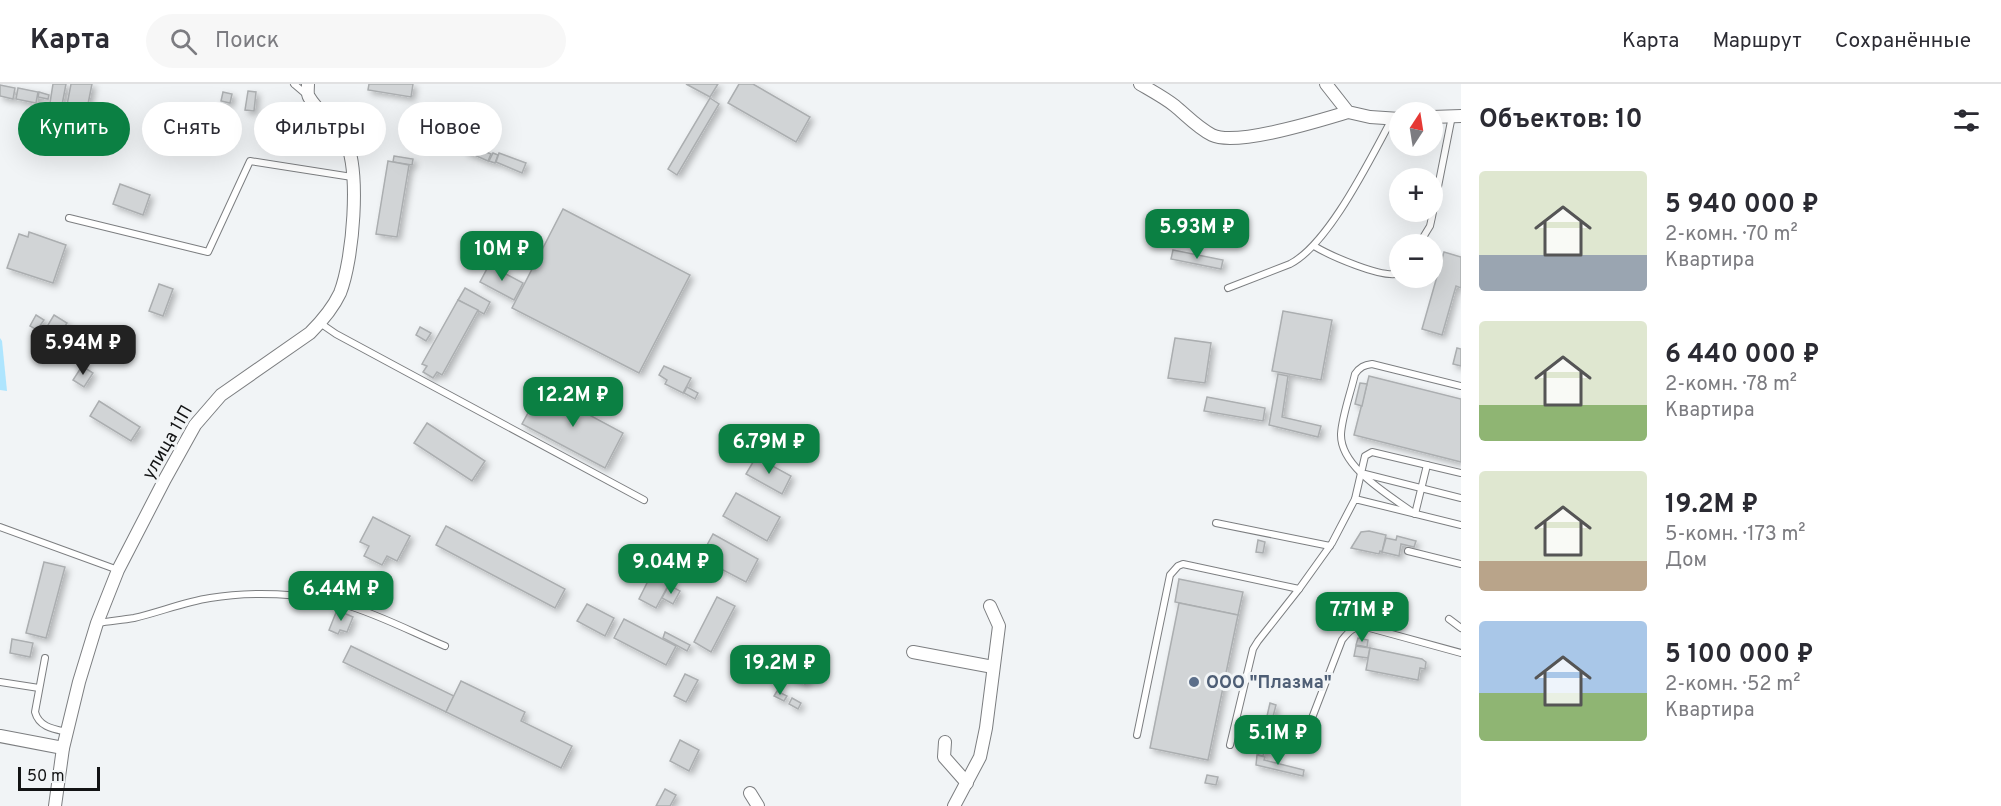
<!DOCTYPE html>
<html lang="ru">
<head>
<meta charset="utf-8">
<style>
  body { margin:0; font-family:Overpass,sans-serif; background:#f7f7f7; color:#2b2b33; height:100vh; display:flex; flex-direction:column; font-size:22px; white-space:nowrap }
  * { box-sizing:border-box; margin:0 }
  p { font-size:20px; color:#7c7c81 }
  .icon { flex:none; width:33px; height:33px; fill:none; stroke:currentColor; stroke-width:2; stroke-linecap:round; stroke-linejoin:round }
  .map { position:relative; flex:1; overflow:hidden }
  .sheet { display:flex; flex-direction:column; background:#fff; width:540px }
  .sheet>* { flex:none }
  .banner { position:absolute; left:18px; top:18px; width:570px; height:54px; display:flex; gap:12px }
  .needle { width:39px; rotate:12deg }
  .buttons { position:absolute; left:1389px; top:18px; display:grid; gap:12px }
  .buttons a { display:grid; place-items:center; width:54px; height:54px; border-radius:50%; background:#fff; box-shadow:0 6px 24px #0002; font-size:30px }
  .scale { position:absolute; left:18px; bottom:15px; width:82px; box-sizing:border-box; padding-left:6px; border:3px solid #121314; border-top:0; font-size:16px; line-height:21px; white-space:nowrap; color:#121314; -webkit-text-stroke:4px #f1f4f6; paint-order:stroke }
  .price { position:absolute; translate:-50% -51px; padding:0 14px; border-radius:12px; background:#0b8043; color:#fff; font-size:20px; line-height:39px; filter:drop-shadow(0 2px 3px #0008) }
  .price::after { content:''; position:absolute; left:50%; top:36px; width:18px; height:14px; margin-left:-9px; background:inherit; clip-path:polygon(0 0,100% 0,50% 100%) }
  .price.active { background:#222; color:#fff }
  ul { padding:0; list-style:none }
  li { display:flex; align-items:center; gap:18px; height:150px; padding:0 18px }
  li span { display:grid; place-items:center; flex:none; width:168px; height:120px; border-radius:6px; color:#555 }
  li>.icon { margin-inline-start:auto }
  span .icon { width:72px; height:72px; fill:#fffc; stroke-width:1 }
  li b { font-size:26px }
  h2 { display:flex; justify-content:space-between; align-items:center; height:72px; padding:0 18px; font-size:26px }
  .pill { padding:0 21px; border-radius:27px; background:#fff; box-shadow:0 6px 24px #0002; font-size:21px; line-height:54px }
  .pill.active { background:#0b8043; color:#fff }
  header { display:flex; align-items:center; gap:36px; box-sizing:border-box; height:84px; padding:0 30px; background:#fff; border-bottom:2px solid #e1e1e2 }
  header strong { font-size:28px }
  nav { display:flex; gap:33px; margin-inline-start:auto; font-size:21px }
  .search { width:420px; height:54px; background:#f7f7f7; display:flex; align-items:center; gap:15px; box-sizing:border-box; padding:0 21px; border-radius:33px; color:#7c7c81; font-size:22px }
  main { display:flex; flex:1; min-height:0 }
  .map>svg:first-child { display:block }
</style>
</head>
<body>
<header>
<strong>Карта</strong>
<div class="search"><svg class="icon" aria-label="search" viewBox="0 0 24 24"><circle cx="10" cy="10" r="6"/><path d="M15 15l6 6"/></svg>Поиск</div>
<nav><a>Карта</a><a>Маршрут</a><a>Сохранённые</a></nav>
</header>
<main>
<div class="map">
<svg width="1461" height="722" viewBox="0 0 1461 722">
  <defs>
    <filter id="shadow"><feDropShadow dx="3.5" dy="3.5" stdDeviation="3" flood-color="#0004"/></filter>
  </defs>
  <rect width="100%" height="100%" fill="#f1f4f6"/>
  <!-- water -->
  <path fill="#aee5fe" d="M0 254 2 257 7 307 0 306Z"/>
  <!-- building -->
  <g fill="#d1d4d6" stroke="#abaeb0" stroke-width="1.5" filter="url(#shadow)">
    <path d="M53 0H66L62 21 50 19Z"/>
    <path d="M71 0H92L87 25 67 21Z"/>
    <path d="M369 0H413L411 13 368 6Z"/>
    <path d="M686 0H718L710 13Z"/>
    <path d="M739 0H753L810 33 796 58 728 19Z"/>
    <path d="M0 1 15 4 13 15 0 12Z"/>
    <path d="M18 4 38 8 36 19 16 15Z"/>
    <path d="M248 7 256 8 254 27 245 26Z"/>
    <path d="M39 8 49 11 48 15 38 13Z"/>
    <path d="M223 8 232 10 230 19 221 17Z"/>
    <path d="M710 14 719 20 677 91 668 85Z"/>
    <path d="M212 43 225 46 223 57 209 54Z"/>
    <path d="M468 61 491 70 488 77 465 67Z"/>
    <path d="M493 69 498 71 495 79 489 77Z"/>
    <path d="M499 69 526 79 522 89 496 78Z"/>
    <path d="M394 72 413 75 412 81 393 78Z"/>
    <path d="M388 77 409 81 397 153 376 150Z"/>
    <path d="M120 100 150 111 143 131 113 120Z"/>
    <path d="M563 125 690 191 639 289 512 224Z"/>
    <path d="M29 148 66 161 53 199 7 184 19 150 28 153Z"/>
    <path d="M1173 166 1223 176 1221 185 1171 175Z"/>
    <path d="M1444 168 1461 173V204L1456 202 1442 251 1422 245Z"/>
    <path d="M489 181 523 199 514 216 480 198Z"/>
    <path d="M159 200 173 205 163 232 149 227Z"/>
    <path d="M465 204 490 218 484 230 458 216Z"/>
    <path d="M458 216 478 226 442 291 437 288 433 294 423 288 427 282 422 280Z"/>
    <path d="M1283 227 1332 236 1321 296 1272 287Z"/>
    <path d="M36 231 44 236 37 246 30 242Z"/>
    <path d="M54 231 67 239 52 262 40 254Z"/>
    <path d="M420 243 431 249 426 257 416 251Z"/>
    <path d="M1175 254 1211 259 1205 299 1168 294Z"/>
    <path d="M1457 264 1461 265V282L1453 280Z"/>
    <path d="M82 282 93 289 84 303 73 296Z"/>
    <path d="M664 282 691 294 683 309 665 300 667 296 659 291Z"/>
    <path d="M1278 290 1288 292 1282 333 1321 342 1318 353 1269 341Z"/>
    <path d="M1369 292 1461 315V378L1354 351Z"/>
    <path d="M1360 299 1367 300 1362 322 1355 320Z"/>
    <path d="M687 303 698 309 695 315 684 309Z"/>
    <path d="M541 305 623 349 605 384 522 340Z"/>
    <path d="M1207 313 1265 324 1263 337 1204 327Z"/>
    <path d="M99 317 140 343 131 357 90 332Z"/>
    <path d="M427 339 485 377 472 397 414 359Z"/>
    <path d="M756 373 791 392 782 410 746 390Z"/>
    <path d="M736 409 780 433 767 457 723 432Z"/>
    <path d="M373 433 410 452 397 477 387 472 382 481 364 472 369 462 360 458Z"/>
    <path d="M446 442 565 505 555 524 436 461Z"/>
    <path d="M1369 447 1386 451 1382 468 1380 467 1379 470 1351 464 1361 448Z"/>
    <path d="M713 450 758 475 746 498 700 474Z"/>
    <path d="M1397 452 1416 457 1414 463 1401 460 1399 472 1382 468 1386 454 1396 456Z"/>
    <path d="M1258 456 1265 458 1263 469 1256 468Z"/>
    <path d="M44 478 65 483 46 554 26 549Z"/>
    <path d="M652 489 670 498 656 524 639 515Z"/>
    <path d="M338 490 351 493 348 508 353 509 352 513 347 512V514L333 511Z"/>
    <path d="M1179 495 1243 508 1238 531 1175 518Z"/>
    <path d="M669 501 680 507 673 520 662 514Z"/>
    <path d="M717 513 735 522 711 568 694 558Z"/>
    <path d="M1179 519 1238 531 1208 676 1150 664Z"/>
    <path d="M587 520 614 534 605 552 577 537Z"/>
    <path d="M337 526 353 533 347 548 340 546 338 550 329 546Z"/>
    <path d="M624 535 676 562 666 581 614 554Z"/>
    <path d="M665 548 690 561 687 567 663 554Z"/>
    <path d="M1358 554 1368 556 1367 563 1356 561Z"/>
    <path d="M12 555 33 559 30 573 10 569Z"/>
    <path d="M351 562 454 612 446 628 343 578Z"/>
    <path d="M1356 562 1370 564 1368 574 1354 572Z"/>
    <path d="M806 564 820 572 805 600 791 593Z"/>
    <path d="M1370 564 1422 575 1426 578 1425 585 1420 584 1418 596 1366 586Z"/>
    <path d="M685 590 698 596 686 618 674 612Z"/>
    <path d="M461 597 525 628 521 637 572 662 561 684 446 628Z"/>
    <path d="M777 607 787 612 784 617 774 612Z"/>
    <path d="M792 614 801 619 798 625 789 620Z"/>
    <path d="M1270 619 1276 621 1263 672 1258 671Z"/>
    <path d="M680 656 699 666 689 687 670 677Z"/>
    <path d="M1257 671 1265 673 1264 676 1304 686 1303 692 1256 681Z"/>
    <path d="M1207 691 1218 693 1216 701 1205 699Z"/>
    <path d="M665 705 676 711 670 722H656Z"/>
  </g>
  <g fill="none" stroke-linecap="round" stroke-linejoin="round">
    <defs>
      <g id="lane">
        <path d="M294 0 308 12"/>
        <path d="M69 134 208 168 250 77 352 93"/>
        <path d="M1419 160 1430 142 1432 133 1452 32"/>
        <path d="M1314 162C1329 171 1384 196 1400 189"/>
        <path d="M1228 204 1290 180C1329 160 1370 75 1392 35"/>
        <path d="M320 239 336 250 644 416"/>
        <path d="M1427 381 1415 430C1391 412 1340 384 1341 350 1342 332 1351 308 1355 290 1360 283 1364 281 1372 280L1461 302"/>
        <path d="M1365 390 1461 414"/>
        <path d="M1355 415 1365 372 1372 368 1461 389"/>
        <path d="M1216 439 1330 462"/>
        <path d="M0 443 118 486"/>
        <path d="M1408 467 1461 480"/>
        <path d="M1449 535 1461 544"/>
        <path d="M98 539C110 537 122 536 134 534 160 528 184 518 210 514 250 507 304 509 343 520 378 530 412 548 445 562"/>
        <path d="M45 574 35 628C39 643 53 645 67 648"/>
        <path d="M0 598 39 604"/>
        <path d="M1137 651 1170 491 1178 482 1183 480 1299 505 1332 459 1355 415 1461 441"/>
        <path d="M1302 660 1342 556C1350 546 1354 542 1366 543L1461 569"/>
        <path d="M1230 661 1253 565 1258 557 1299 505"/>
      </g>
      <g id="street">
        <path d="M1140 0C1152 7 1165 14 1175 22 1187 32 1198 44 1212 51 1236 63 1321 36 1348 28"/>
        <path d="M1326 0 1348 28 1370 33 1400 35"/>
        <path d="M1432 33 1461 32"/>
        <path d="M913 568 993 583"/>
        <path d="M0 652 63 664"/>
        <path d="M945 658 944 673 967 699"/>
        <path d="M750 709 758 722"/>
        <path d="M55 722 63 664 79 598 97 539 118 486 165 395 195 341 221 311 310 249C322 237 333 224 340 209 353 176 361 87 345 55 336 39 318 29 309 13 307 10 308 4 308 0"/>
        <path d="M954 722 980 673 986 644 999 542 990 522"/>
      </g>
    </defs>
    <!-- lane casing -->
    <use href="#lane" stroke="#7c7e80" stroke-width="8"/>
    <!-- street casing -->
    <use href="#street" stroke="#7c7e80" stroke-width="14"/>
    <!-- lane -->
    <use href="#lane" stroke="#fff" stroke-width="6"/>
    <!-- street -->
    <use href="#street" stroke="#fff" stroke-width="12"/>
  </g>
  <!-- markers -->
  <circle fill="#5c6f8a" stroke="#f1f4f6" stroke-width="2" cx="1194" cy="598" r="6"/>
  <g text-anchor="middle" stroke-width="6" stroke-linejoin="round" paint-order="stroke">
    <!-- street labels -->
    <g font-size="18" fill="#121314" stroke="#f1f4f6">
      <text transform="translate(167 358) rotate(-60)" y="6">улица 11П</text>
    </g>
    <!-- service labels -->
    <g font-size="18" font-weight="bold" fill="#4e5e75" stroke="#f1f4f6" text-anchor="start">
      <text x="1206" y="604">ООО "Плазма"</text>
    </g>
  </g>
</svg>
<div class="buttons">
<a><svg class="needle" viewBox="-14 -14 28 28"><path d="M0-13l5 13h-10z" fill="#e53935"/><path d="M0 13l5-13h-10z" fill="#7c7c81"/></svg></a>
<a>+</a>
<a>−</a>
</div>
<div class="scale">50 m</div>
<b class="price" style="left:1197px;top:176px">5.93M ₽</b>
<b class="price" style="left:502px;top:198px">10M ₽</b>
<b class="price active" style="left:83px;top:292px">5.94M ₽</b>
<b class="price" style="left:573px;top:344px">12.2M ₽</b>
<b class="price" style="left:769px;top:391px">6.79M ₽</b>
<b class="price" style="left:671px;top:511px">9.04M ₽</b>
<b class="price" style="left:341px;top:538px">6.44M ₽</b>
<b class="price" style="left:1362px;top:559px">7.71M ₽</b>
<b class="price" style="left:780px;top:612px">19.2M ₽</b>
<b class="price" style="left:1278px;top:682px">5.1M ₽</b>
<div class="banner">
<a class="pill active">Купить</a>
<a class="pill">Снять</a>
<a class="pill">Фильтры</a>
<a class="pill">Новое</a>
</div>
</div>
<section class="sheet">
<h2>Объектов: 10<svg class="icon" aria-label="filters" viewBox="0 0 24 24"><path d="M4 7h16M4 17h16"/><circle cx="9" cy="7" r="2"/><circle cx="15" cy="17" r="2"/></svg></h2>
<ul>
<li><span style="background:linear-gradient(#dfe7d0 70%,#9aa5b1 0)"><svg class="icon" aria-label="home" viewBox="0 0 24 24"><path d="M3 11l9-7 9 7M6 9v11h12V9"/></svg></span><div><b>5 940 000 ₽</b><p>2-комн. · 70 m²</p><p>Квартира</p></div></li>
<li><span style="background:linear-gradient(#dfe7d0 70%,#8fb573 0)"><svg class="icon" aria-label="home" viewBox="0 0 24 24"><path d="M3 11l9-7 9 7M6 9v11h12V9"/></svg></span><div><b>6 440 000 ₽</b><p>2-комн. · 78 m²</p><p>Квартира</p></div></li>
<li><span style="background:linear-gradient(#dfe7d0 75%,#b9a48a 0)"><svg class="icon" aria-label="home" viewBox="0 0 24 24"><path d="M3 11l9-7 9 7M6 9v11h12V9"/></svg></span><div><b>19.2M ₽</b><p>5-комн. · 173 m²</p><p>Дом</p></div></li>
<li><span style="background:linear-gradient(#a9c7e8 60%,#8fb573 0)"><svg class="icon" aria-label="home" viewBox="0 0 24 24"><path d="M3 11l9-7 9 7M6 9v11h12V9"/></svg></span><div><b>5 100 000 ₽</b><p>2-комн. · 52 m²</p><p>Квартира</p></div></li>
</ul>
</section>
</main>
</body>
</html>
